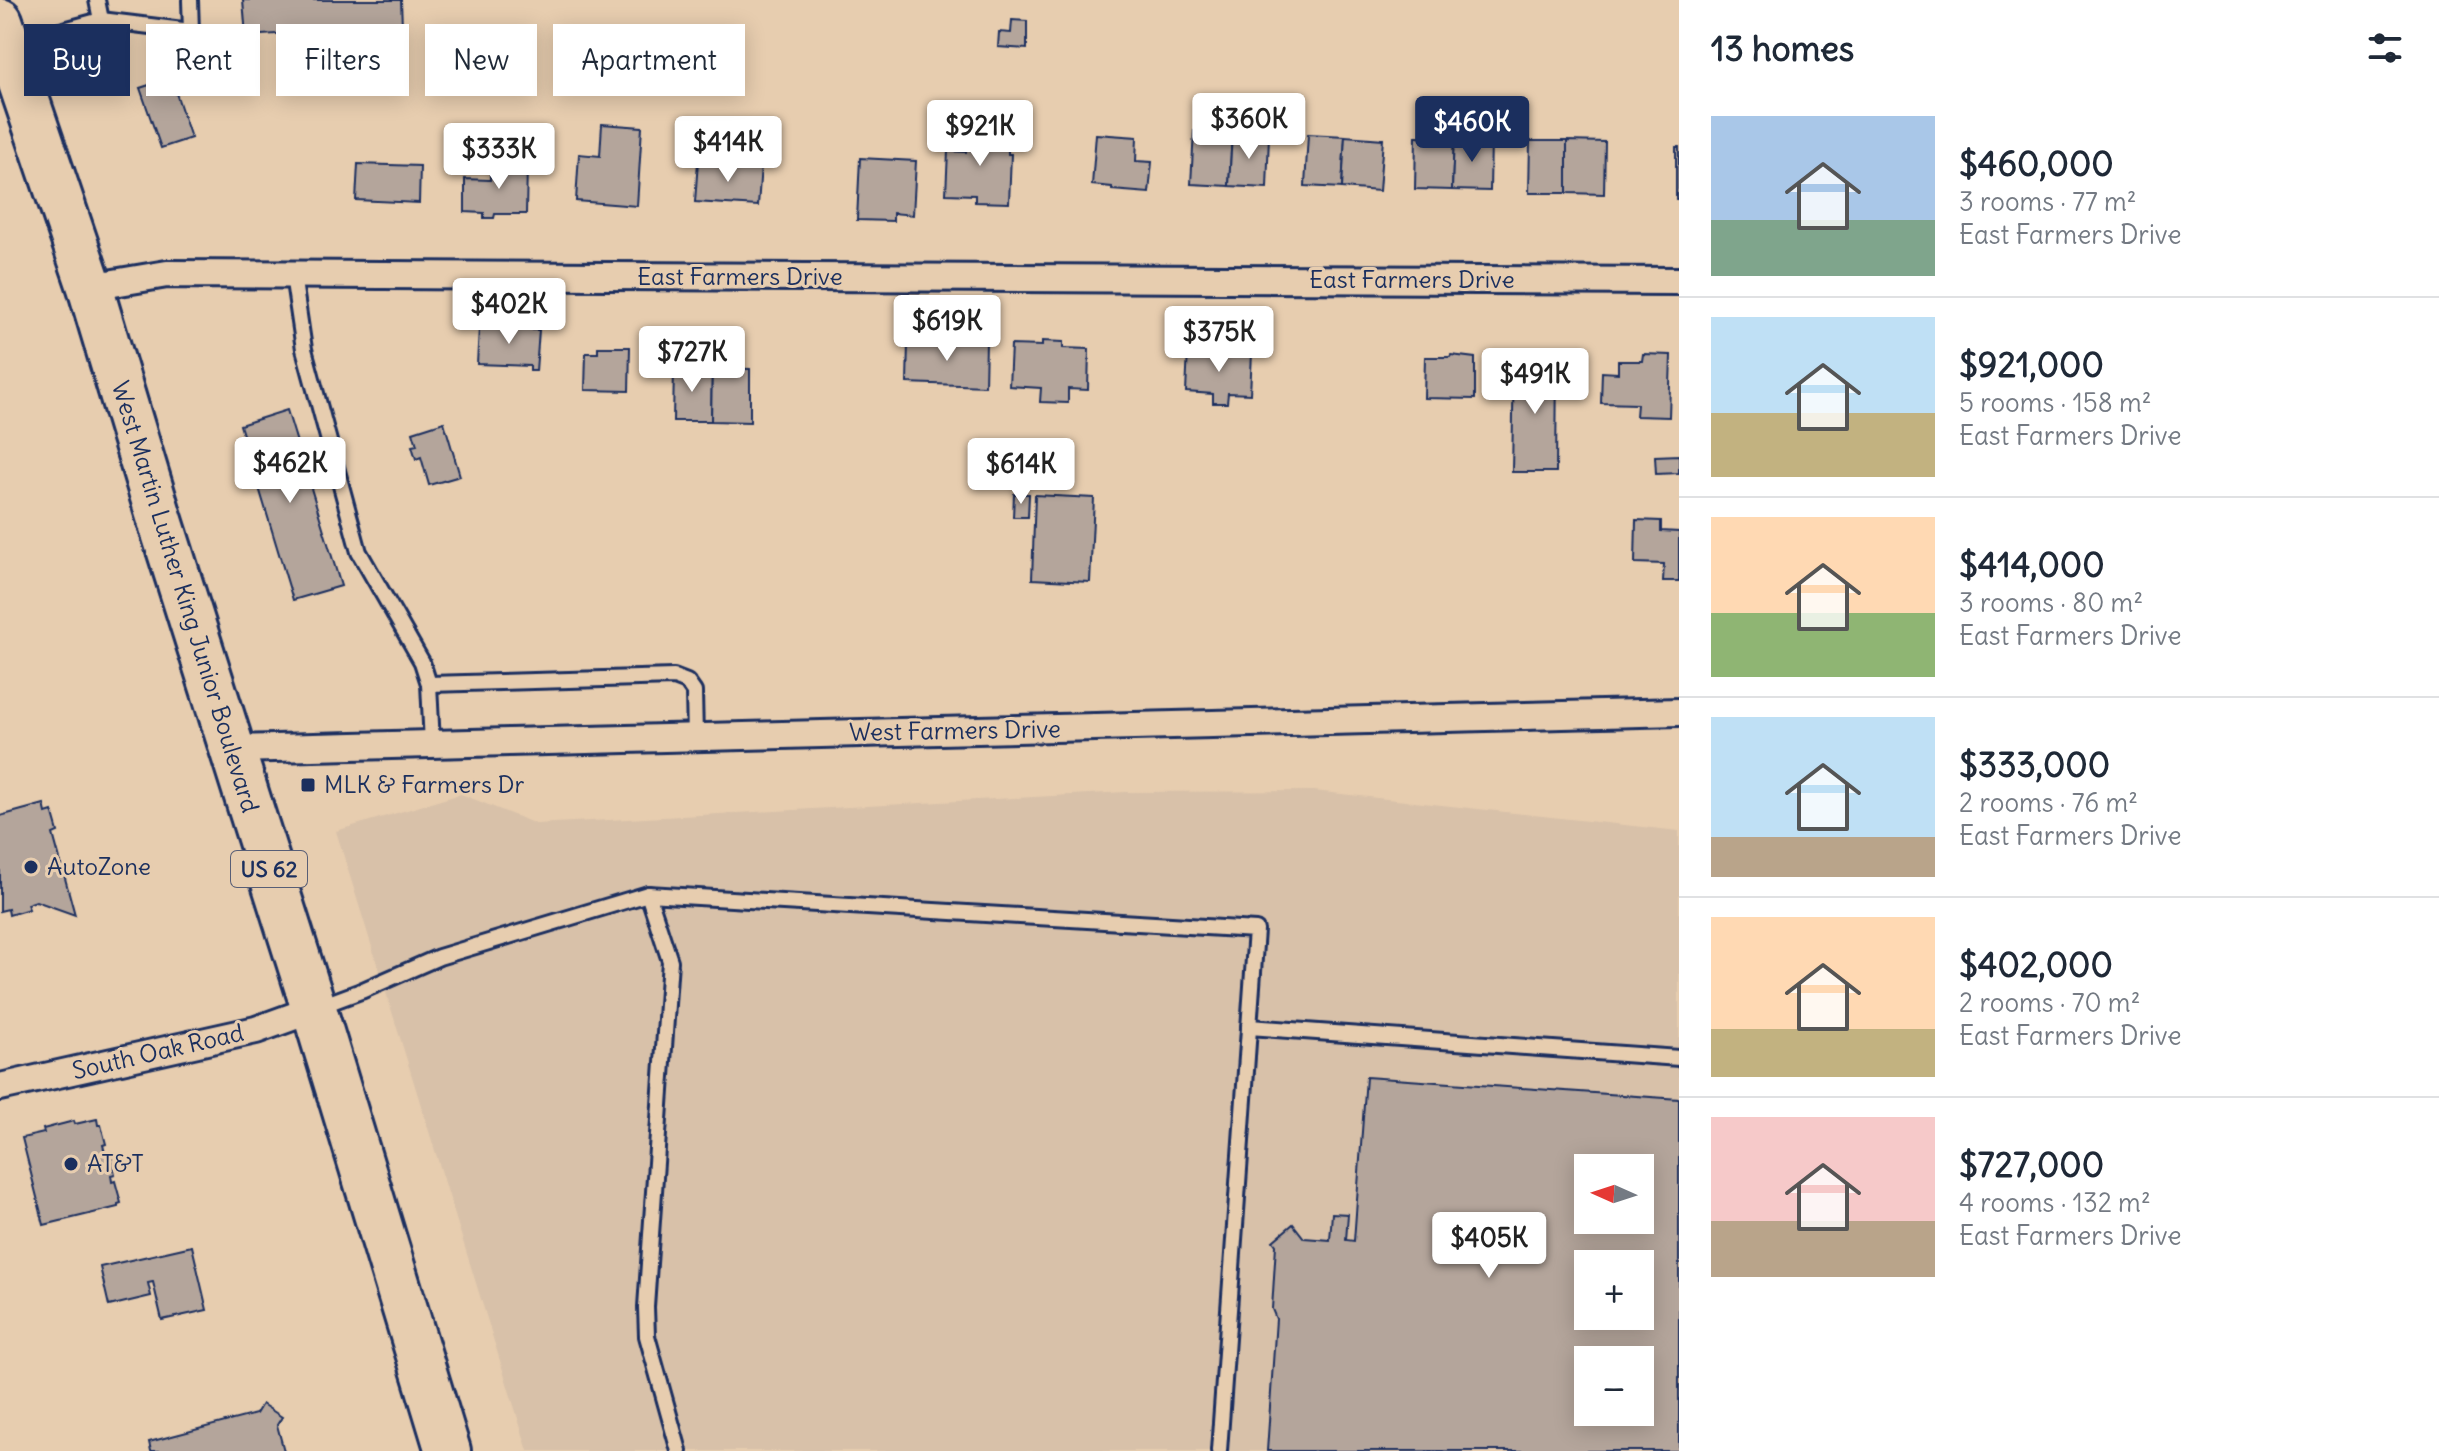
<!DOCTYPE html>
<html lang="en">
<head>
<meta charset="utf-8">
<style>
  body { margin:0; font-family:Delius,sans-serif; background:#f6f6f7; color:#1f2937; height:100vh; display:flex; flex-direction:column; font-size:30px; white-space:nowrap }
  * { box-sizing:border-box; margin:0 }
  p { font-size:26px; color:#747a83 }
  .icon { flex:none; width:44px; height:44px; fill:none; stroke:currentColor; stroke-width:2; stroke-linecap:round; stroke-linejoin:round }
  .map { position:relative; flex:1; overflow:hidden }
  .panel { display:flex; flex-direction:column; background:#fff; width:760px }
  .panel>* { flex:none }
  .top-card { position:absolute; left:24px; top:24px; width:760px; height:72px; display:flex; gap:16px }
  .needle { width:52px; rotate:273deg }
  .buttons { position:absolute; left:1574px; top:1154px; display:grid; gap:16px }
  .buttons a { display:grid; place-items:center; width:80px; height:80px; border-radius:0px; background:#fff; box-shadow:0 4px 20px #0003; font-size:40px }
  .price { position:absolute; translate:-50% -68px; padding:0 18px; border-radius:8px; background:#fff; color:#222; font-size:26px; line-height:52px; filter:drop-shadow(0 2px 4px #0008) }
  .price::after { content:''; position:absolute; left:50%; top:48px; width:24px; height:18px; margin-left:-12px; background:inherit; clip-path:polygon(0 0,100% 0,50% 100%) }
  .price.current { background:#1b2f5e; color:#fff }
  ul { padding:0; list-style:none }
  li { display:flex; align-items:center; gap:24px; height:200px; padding:0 32px }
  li+li { border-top:2px solid #e0e1e3 }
  li span { display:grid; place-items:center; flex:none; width:224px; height:160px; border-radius:0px; color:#555 }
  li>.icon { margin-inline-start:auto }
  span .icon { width:96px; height:96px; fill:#fffc; stroke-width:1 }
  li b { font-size:34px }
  h2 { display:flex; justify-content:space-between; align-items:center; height:96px; padding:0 32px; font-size:34px }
  .pill { padding:0 28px; border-radius:0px; background:#fff; box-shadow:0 4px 20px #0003; font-size:28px; line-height:72px }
  .pill.current { background:#1b2f5e; color:#fff }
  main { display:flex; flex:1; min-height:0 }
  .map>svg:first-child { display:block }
</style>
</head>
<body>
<main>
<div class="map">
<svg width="1679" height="1451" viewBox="0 0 1679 1451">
  <rect width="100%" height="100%" fill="#e7cdaf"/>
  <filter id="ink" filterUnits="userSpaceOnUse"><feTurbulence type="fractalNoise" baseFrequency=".0125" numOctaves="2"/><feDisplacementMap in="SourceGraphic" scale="16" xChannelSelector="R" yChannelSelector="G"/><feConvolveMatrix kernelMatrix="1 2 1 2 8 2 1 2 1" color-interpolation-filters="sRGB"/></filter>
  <g filter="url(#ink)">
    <!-- built -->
    <path fill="#d8c1a9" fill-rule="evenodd" d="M1314 791 1679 831V1451H528L336 831 461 794 536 824 1125 792ZM1588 1168H1640V1220H1588ZM1588 1264H1640V1316H1588ZM1588 1360H1640V1412H1588Z"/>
    <!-- building -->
    <g fill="#b4a59b" stroke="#1b2f5e" stroke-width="2" fill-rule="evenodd">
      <path d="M243 0H401L402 26 246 36Z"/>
      <path d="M1012 20 1027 21V49L998 47 999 32 1011 33Z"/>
      <path d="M171 78 191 138 161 148 140 88Z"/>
      <path d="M705 122 706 143 688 144 686 124Z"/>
      <path d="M602 124 642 127 637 206 576 201 579 154 600 156Z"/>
      <path d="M967 125 995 126V145L1008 146V154H1011L1009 203 975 202V195L946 194 948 151 966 152Z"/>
      <path d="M1194 131 1232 133 1229 186 1191 184Z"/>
      <path d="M1232 133 1269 135 1267 188 1229 186Z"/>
      <path d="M1096 134 1137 137 1136 161 1152 162 1149 193 1112 190V187L1092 185Z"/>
      <path d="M1308 134 1345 136 1342 188 1305 186Z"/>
      <path d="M1345 136 1383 139 1379 191 1342 188Z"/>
      <path d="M1416 136 1454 137 1452 190 1415 189Z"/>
      <path d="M1454 137 1491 138 1490 191 1452 190Z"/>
      <path d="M1530 141H1567V193H1529Z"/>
      <path d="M1567 141 1605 142 1604 194 1567 193Z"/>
      <rect x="1676" y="147" width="3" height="52"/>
      <path d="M860 158 916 161 913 215 893 213V221L857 220Z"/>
      <path d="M698 161 761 165 758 206 695 202Z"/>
      <path d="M490 163 527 164 526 214H495L494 218H484V213L465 212V179L490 180Z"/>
      <path d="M358 164 420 166 419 203 356 200Z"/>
      <path d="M514 323 534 324 533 330H539L536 371H530V366L477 364 479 328 513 329Z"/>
      <path d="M945 340 986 341 985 386 907 383 908 342 944 343Z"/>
      <path d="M1042 341 1063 342V348L1089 349 1088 390 1068 389V403L1040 402 1041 388 1009 386 1011 345 1042 346Z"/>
      <path d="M598 347H630L629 391 585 390 586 353H598Z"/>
      <path d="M1188 350 1252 353 1250 394 1228 393 1227 403H1213V394L1186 392Z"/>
      <path d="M1643 354 1671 355 1669 417 1636 416 1637 404 1601 403 1602 372 1618 373V361H1642Z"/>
      <path d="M1451 355 1475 358V399L1424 398 1425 357H1450Z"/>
      <path d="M1514 359 1557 360 1556 472H1512Z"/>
      <path d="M674 368H712L711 421H673Z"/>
      <path d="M712 368 750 369V422L711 421Z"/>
      <path d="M287 410 341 586 293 600 240 425Z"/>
      <path d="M444 422 460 476 429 485 421 457 416 459 412 446 417 445 413 432Z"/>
      <path d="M1679 455V473L1656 474 1655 456Z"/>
      <path d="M1014 494H1029L1028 517H1013Z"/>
      <path d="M1035 495 1094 498 1090 582 1032 579Z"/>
      <path d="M1636 520 1661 521V531L1679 532V581H1663L1664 564 1635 563Z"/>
      <path d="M44 804 46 813 52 811 58 832 53 834 75 915 36 901 27 904 29 909 9 915 8 909 0 911V816Z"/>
      <path d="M1366 1077 1679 1099V1451H1267L1276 1319 1272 1309 1276 1245 1273 1241 1293 1224 1304 1238 1330 1240 1332 1213 1348 1214 1346 1240 1354 1241ZM1588 1168H1640V1220H1588ZM1588 1264H1640V1316H1588ZM1588 1360H1640V1412H1588Z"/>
      <path d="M97 1119 98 1125H101L106 1144 103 1145 105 1153 110 1152 115 1174 111 1175 112 1182 115 1181 121 1203 118 1204V1207L44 1225 22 1138 44 1133 43 1129 74 1121 75 1124Z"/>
      <path d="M192 1246 207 1310 162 1320 153 1282 148 1283 151 1296 109 1306 100 1267Z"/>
      <path d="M262 1404 282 1417 277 1425 284 1451H151L149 1442 256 1414Z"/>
    </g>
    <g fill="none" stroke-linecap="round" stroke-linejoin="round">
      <defs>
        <g id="lane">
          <path d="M97 0 101 20"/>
          <path d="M13 44 101 20 191 31 190 0"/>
          <path d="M293 275 304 349 359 552 422 662 429 684 432 744"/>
          <path d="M429 684 674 677 687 682 694 692 695 737"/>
          <path d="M648 894 670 961 646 1307 647 1336 679 1451"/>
          <path d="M318 1007 361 991 439 957 648 894 1256 930 1219 1451"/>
          <path d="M1249 1027 1679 1058"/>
        </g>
        <g id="street">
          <path d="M90 287 167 274 1679 281"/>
          <path d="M231 749 1679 712"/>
          <path d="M0 1087 256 1030 314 1009"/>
        </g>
        <path id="highway" d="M0 21 90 287 159 517 314 1009 448 1451"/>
      </defs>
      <!-- lane casing -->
      <use href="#lane" stroke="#1b2f5e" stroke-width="20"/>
      <!-- street casing -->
      <use href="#street" stroke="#1b2f5e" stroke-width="32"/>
      <!-- highway casing -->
      <use href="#highway" stroke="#1b2f5e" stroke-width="50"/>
      <!-- lane -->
      <use href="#lane" stroke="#e7cdaf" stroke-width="14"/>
      <!-- street -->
      <use href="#street" stroke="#e7cdaf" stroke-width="26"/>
      <!-- highway -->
      <use href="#highway" stroke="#e7cdaf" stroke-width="44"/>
    </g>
  </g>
  <!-- markers -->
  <g fill="#1b2f5e" stroke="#e7cdaf" stroke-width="3">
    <rect x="300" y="777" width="16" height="16" rx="4"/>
    <circle cx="31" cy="867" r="8"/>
    <circle cx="71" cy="1164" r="8"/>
  </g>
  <g text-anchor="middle" stroke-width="6" stroke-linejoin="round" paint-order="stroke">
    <!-- shield labels -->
    <rect fill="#e7cdaf" stroke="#585e76" stroke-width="2" x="231" y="851" width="76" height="36" rx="6"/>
    <g font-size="22" font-weight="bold" fill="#1b2f5e">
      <text x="269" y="877">US 62</text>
    </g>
    <!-- street labels -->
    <g font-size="24" fill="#1b2f5e" stroke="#e7cdaf">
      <text x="740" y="285">East Farmers Drive</text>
      <text x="1412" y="288">East Farmers Drive</text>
      <text transform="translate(185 597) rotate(73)" y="8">West Martin Luther King Junior Boulevard</text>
      <text transform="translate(955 731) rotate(-1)" y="8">West Farmers Drive</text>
      <text transform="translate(158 1052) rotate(-13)" y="8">South Oak Road</text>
    </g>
    <!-- poi labels -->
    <g font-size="24" fill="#1b2f5e" stroke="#e7cdaf" text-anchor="start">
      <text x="324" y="793">MLK &amp; Farmers Dr</text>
      <text x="47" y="875">AutoZone</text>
      <text x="87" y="1172">AT&amp;T</text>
    </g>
  </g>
</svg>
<div class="buttons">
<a><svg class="needle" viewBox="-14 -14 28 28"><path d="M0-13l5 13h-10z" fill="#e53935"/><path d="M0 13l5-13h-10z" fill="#747a83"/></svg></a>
<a>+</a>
<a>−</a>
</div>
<b class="price" style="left:1249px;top:161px">$360K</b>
<b class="price current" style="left:1472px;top:164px">$460K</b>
<b class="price" style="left:980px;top:168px">$921K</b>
<b class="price" style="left:728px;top:184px">$414K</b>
<b class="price" style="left:499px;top:191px">$333K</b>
<b class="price" style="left:509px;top:346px">$402K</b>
<b class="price" style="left:947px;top:363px">$619K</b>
<b class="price" style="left:1219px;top:374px">$375K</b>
<b class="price" style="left:692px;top:394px">$727K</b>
<b class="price" style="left:1535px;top:416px">$491K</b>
<b class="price" style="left:290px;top:505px">$462K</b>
<b class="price" style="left:1021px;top:506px">$614K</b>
<b class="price" style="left:1489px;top:1280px">$405K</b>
<div class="top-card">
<a class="pill current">Buy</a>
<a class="pill">Rent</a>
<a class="pill">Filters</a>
<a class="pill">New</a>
<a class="pill">Apartment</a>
</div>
</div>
<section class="panel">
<h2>13 homes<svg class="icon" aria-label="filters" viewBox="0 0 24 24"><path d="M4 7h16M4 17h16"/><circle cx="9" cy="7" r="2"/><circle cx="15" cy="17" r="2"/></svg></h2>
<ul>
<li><span style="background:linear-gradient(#a9c7e8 65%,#7fa58c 0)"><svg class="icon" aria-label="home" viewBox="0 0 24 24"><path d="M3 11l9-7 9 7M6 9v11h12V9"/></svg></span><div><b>$460,000</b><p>3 rooms · 77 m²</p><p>East Farmers Drive</p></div></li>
<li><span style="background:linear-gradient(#bfe0f5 60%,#c2b280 0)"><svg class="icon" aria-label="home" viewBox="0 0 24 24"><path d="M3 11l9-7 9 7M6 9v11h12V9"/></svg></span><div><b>$921,000</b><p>5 rooms · 158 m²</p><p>East Farmers Drive</p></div></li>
<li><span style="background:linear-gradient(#ffd9b3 60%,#8fb573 0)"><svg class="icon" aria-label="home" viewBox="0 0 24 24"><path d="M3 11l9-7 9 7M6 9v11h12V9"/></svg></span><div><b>$414,000</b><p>3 rooms · 80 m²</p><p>East Farmers Drive</p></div></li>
<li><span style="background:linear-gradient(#bfe0f5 75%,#b9a48a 0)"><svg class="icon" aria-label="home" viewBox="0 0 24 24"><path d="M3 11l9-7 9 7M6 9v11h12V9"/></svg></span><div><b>$333,000</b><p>2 rooms · 76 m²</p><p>East Farmers Drive</p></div></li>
<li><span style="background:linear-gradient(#ffd9b3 70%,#c2b280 0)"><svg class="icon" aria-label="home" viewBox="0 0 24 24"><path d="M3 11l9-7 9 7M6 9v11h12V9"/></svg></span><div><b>$402,000</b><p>2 rooms · 70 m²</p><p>East Farmers Drive</p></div></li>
<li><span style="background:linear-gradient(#f6c9c9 65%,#b9a48a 0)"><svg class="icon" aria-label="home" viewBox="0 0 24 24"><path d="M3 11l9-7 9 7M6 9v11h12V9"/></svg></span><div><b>$727,000</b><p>4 rooms · 132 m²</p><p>East Farmers Drive</p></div></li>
</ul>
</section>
</main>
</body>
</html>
